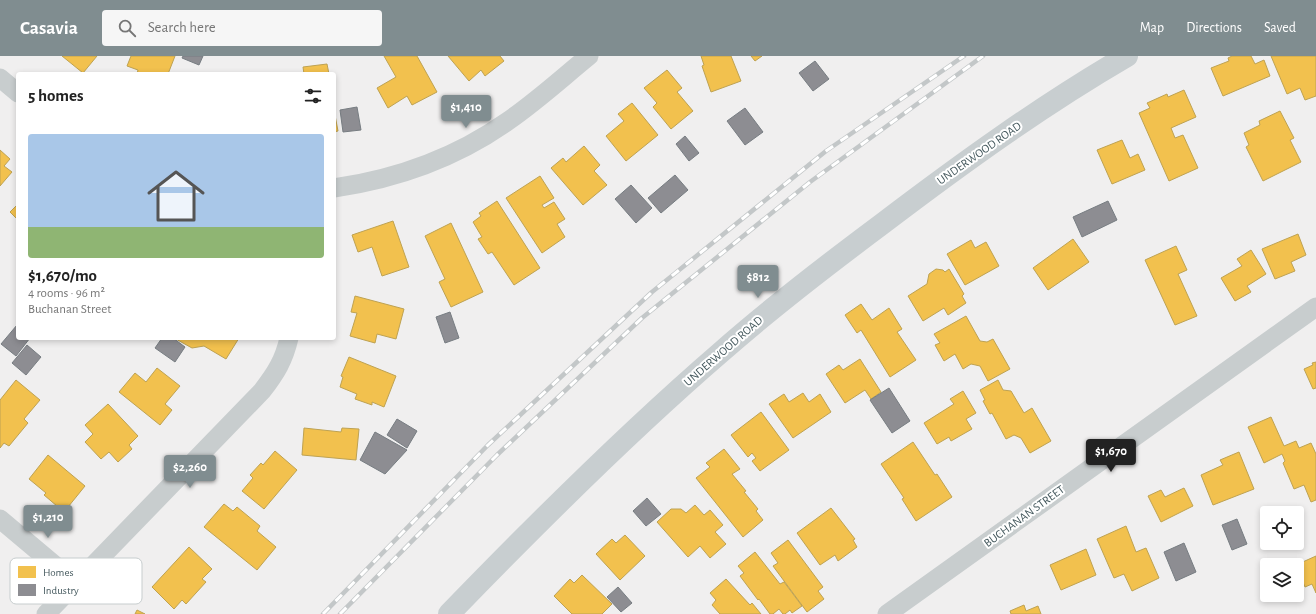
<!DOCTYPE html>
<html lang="en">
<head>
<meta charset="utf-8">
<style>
  body { margin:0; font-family:"Alegreya Sans",sans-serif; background:#f6f6f6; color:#222; height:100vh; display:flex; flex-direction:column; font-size:15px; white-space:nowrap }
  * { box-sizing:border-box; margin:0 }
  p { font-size:13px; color:#767676 }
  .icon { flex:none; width:22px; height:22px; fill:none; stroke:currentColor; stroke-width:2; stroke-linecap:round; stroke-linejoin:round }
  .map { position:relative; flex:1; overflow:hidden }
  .drawer { position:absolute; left:16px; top:16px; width:320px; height:268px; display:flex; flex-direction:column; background:#fff; border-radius:4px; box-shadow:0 2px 6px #0003 }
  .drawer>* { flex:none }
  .fabs { position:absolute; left:1260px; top:450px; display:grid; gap:8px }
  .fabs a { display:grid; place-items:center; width:44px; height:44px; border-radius:4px; background:#fff; box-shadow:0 2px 6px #0003; font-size:20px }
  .price { position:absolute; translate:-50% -34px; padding:0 9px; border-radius:4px; background:#808d90; color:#fff; font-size:13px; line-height:26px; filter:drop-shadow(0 1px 2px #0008) }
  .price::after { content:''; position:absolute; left:50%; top:24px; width:12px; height:9px; margin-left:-6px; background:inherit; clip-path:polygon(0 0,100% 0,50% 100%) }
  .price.selected { background:#222; color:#fff }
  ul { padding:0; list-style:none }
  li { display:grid; align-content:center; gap:8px; height:212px; padding:0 12px }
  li+li { border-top:1px solid #e0e0e0 }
  li span { display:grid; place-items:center; height:124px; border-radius:4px; color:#555 }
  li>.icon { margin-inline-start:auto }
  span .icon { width:72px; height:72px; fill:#fffc; stroke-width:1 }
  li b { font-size:17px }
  h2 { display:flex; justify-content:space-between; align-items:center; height:48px; padding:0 12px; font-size:17px }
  header { display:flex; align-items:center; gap:24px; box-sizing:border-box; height:56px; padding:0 20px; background:#808d90; color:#fff }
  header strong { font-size:19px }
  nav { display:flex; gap:22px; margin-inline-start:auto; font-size:14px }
  .search { width:280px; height:36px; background:#f6f6f6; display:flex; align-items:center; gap:10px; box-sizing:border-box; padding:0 14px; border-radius:4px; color:#767676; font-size:15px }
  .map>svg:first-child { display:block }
</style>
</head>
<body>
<header>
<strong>Casavia</strong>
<div class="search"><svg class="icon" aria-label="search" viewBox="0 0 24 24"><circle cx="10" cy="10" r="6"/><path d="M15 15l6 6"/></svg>Search here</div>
<nav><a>Map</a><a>Directions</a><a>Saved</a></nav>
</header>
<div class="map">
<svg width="1316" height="558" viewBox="0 0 1316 558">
  <rect width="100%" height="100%" fill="#f0efef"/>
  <!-- homes -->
  <g fill="#f2c14e" stroke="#bea252">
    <path d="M62 0H97L83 17Z"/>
    <path d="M131 0H175L168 18H137L138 14 127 10Z"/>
    <path d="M384 0H417L437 36 412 49 407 40 388 52 377 32 396 21Z"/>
    <path d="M448 0H500L504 5 485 20 481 14 469 25Z"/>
    <path d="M701 0H731L741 25 711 36 702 10 704 9Z"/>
    <path d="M751 0H762L755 5Z"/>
    <path d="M1232 0H1251L1255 8 1264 4 1270 20 1223 40 1211 12 1229 5 1228 2Z"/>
    <path d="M1271 0H1316V40L1305 44 1300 32 1287 38Z"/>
    <path d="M327 8 329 18H304L303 11Z"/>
    <path d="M667 14 682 32 677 36 693 55 671 73 653 51 657 47 644 32Z"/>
    <path d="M1184 34 1196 61 1171 72 1175 82 1183 79 1198 112 1169 125 1139 57 1150 52 1147 47 1167 38 1168 41Z"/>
    <path d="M632 47 658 79 626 105 606 80 624 65 618 58Z"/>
    <path d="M334 54 338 75 334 76Z"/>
    <path d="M1280 55 1294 82 1290 84 1301 106 1263 125 1246 91 1249 89 1244 77 1260 69 1259 65Z"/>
    <path d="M1122 84 1130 102 1138 98 1145 114 1112 128 1097 94Z"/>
    <path d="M584 90 600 109 594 115 607 129 583 149 551 112 563 102 566 106Z"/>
    <path d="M0 94 10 103 4 110 12 116 0 130Z"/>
    <path d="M540 120 554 142 542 149 544 152 554 146 565 163 557 168 565 181 542 197 506 142Z"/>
    <path d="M497 145 540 212 514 229 492 196 488 198 478 183 482 181 473 166 481 160 479 157Z"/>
    <path d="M18 148V164L10 156Z"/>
    <path d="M393 165 409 211 382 220 372 191 358 196 352 179Z"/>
    <path d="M451 167 483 236 451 251 439 226 445 223 425 180Z"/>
    <path d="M1298 178 1306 199 1291 206 1295 215 1275 223 1262 193Z"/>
    <path d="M1073 183 1089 206 1048 234 1033 212Z"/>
    <path d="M971 184 975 192 986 186 999 210 965 229 947 198Z"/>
    <path d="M1176 190 1187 214 1178 218 1197 260 1175 269 1145 204Z"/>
    <path d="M1251 194 1266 218 1247 230 1251 236 1235 245 1221 222 1242 210 1237 203Z"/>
    <path d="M936 213 943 214 945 216 949 213 964 238 962 240 966 247 948 259 944 252 923 265 908 240 927 228 929 218Z"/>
    <path d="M355 240 404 253 396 283 377 278 375 287 350 280 357 257 351 256Z"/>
    <path d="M861 248 872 264 889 252 902 273 897 276 916 304 890 321 861 274 857 277 845 259Z"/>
    <path d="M966 260 980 285 987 286 993 283 1010 313 988 325 980 310 971 308 963 313 955 298 944 305 935 289 940 287 934 278Z"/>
    <path d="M174 282H239L226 303 204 290 192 292Z"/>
    <path d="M349 301 396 320 384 351 372 346V349L355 343 357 338 340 331 343 321 341 320Z"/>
    <path d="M860 303 881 336 871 343 865 334 845 347 826 318 839 309 843 314Z"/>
    <path d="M1316 306V332L1313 333 1304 313 1313 309 1312 307Z"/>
    <path d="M157 312 180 330 165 348 172 354 160 369 119 336 135 317 146 326Z"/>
    <path d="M16 324 40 344 24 363 28 367 9 390 4 387 0 392V344Z"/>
    <path d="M998 324 1003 334 1011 335 1024 357 1032 352 1051 385 1030 397 1021 382 1014 379 1006 383 992 357 990 358 983 345 985 344 980 334Z"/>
    <path d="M963 335 976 357 966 363 972 373 951 385 949 381 937 388 924 367 954 348 950 343Z"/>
    <path d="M803 337 809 346 820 338 831 356 793 382 769 348 784 338 789 346Z"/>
    <path d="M108 348 138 380 129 389 132 393 118 406 109 396 101 403 85 386 93 378 85 369Z"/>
    <path d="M761 356 789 394 760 415 752 405 756 402 752 397 748 401 731 379Z"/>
    <path d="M1271 361 1284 390 1296 385 1299 392 1311 387 1316 398V444L1311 446 1304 429 1294 433 1283 407 1285 405 1282 398 1264 407 1248 371Z"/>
    <path d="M304 372 341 376 342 372 359 373 356 404 302 399Z"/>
    <path d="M913 386 935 419 937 418 952 441 916 465 902 443 904 442 881 408Z"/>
    <path d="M724 393 740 413 732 418 746 435 744 436 758 453 756 455 763 464 743 481 696 422 710 411 706 407Z"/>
    <path d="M275 395 297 414 264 453 242 435 253 422 250 419 261 407 263 409Z"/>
    <path d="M1239 396 1254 433 1213 449 1201 419 1223 409 1220 404Z"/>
    <path d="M48 399 85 430 64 456 44 439 46 437 29 423Z"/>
    <path d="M1184 432 1193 450 1161 466 1148 440 1161 434 1165 441Z"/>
    <path d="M224 448 233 455 237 451 260 470 257 475 276 491 257 514 204 471Z"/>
    <path d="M695 449 704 459 710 454 723 469 715 476 726 488 710 502 700 490 688 501 657 466 671 453H681L686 457Z"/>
    <path d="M831 452 855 483 853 484 857 491 838 505 835 499 820 509 797 477Z"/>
    <path d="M1126 470 1136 496 1146 492 1159 522 1132 535 1124 518 1114 522 1097 483Z"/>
    <path d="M625 479 645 500 620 524 596 498 612 483 616 487Z"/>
    <path d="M788 484 823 531 818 535 824 543 807 556 773 510 778 507 771 497Z"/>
    <path d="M189 491 212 513 202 523 206 526 186 548 182 544 174 553 152 531Z"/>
    <path d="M1086 493 1096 519 1061 534 1050 509Z"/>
    <path d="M755 496 780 528 784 526 802 550 792 557 790 554 785 558H783L779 553 773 558H770L759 543 758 544 740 520 744 517 738 510Z"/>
    <path d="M1316 500V537L1312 528 1305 531 1296 509Z"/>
    <path d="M582 519 612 548 602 558H572L554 540 570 523 574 527Z"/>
    <path d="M726 523 750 549 752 547 761 558H720L712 549 716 544 710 537Z"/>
    <path d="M1024 549 1026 555 1038 550 1041 558H1011L1010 555Z"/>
    <path d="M137 554 145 558H135Z"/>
  </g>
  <!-- industry -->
  <g fill="#8d8d92" stroke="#777d82">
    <path d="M183 0H203L199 9 182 2Z"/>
    <path d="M815 5 829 23 813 35 799 17Z"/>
    <path d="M357 51 361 74 343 76 340 54Z"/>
    <path d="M745 52 763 76 745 89 727 65Z"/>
    <path d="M685 80 699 97 689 105 676 88Z"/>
    <path d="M675 119 688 134 661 157 648 142Z"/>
    <path d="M631 129 652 152 636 167 615 143Z"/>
    <path d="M1108 145 1117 164 1082 181 1073 161Z"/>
    <path d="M450 256 459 282 445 287 436 261Z"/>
    <path d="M17 269 18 282H30L16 300 1 288Z"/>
    <path d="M162 282H173L185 291 175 306 155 292Z"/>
    <path d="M27 289 41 301 26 319 12 307Z"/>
    <path d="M889 332 910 365 892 377 870 344Z"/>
    <path d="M397 363 417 375 407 392 387 379Z"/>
    <path d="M375 376 407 394 385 418 360 404Z"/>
    <path d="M647 442 661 458 646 470 633 455Z"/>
    <path d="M1237 463 1247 488 1232 494 1222 469Z"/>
    <path d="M1184 487 1196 516 1176 525 1164 496Z"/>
    <path d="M618 531 632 547 621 556 607 541Z"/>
  </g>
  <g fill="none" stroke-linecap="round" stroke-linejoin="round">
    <!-- minor -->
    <g stroke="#c8cdce" stroke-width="19">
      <path d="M0 22 18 37"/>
      <path d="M334 132C396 123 457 101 508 65 537 45 562 22 589 0"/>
      <path d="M0 463 76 527"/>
      <path d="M46 558 262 335C276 317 284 304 289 282"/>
      <path d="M887 558 1316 251"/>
    </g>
    <!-- secondary -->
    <path stroke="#c8ced0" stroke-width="22" d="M449 558C536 468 625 379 720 297 772 251 827 209 882 168 961 108 1041 50 1127 0"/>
    <defs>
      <g id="rail">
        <path d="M323 558 488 389 652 236 826 95 964 0"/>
        <path d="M340 558 497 399 642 262 810 126 983 0"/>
      </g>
    </defs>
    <!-- rail casing -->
    <use href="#rail" stroke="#c3c7c8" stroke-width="4.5"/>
    <!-- rail -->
    <use href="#rail" stroke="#fff" stroke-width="3" stroke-dasharray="9" stroke-linecap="butt"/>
  </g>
  <g text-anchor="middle" stroke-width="4" stroke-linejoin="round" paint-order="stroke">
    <!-- street labels -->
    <g font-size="12" fill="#44585d" stroke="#fff">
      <text transform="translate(979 97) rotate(-35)" y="4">UNDERWOOD ROAD</text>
      <text transform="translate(723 295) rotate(-41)" y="4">UNDERWOOD ROAD</text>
      <text transform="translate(1024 460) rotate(-36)" y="4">BUCHANAN STREET</text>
    </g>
  </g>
  <!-- legend -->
  <rect x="10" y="502" width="132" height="46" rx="6" fill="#fff" stroke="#c7cdce" stroke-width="1"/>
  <rect x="18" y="510" width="18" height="12" fill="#f2c14e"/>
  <rect x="18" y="528" width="18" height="12" fill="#8d8d92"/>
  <g font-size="11" fill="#44585d">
    <text x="43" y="520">Homes</text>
    <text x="43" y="538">Industry</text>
  </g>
</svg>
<div class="fabs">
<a><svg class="icon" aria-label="locate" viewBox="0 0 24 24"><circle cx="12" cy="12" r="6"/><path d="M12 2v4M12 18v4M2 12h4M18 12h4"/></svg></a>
<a><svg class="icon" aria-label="layers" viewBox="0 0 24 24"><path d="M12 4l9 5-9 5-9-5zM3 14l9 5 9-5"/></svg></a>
</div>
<b class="price" style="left:466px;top:73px">$1,410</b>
<b class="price" style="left:758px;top:243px">$812</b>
<b class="price selected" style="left:1111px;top:417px">$1,670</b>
<b class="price" style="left:190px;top:433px">$2,260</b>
<b class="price" style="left:48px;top:483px">$1,210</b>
<section class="drawer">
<h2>5 homes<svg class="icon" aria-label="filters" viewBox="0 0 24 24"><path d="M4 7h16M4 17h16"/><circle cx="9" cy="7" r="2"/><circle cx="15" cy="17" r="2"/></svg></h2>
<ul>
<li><span style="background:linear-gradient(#a9c7e8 75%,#8fb573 0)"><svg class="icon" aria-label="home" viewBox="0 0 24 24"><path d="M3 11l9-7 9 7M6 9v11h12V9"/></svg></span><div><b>$1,670/mo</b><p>4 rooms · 96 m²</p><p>Buchanan Street</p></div></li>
</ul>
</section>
</div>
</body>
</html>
